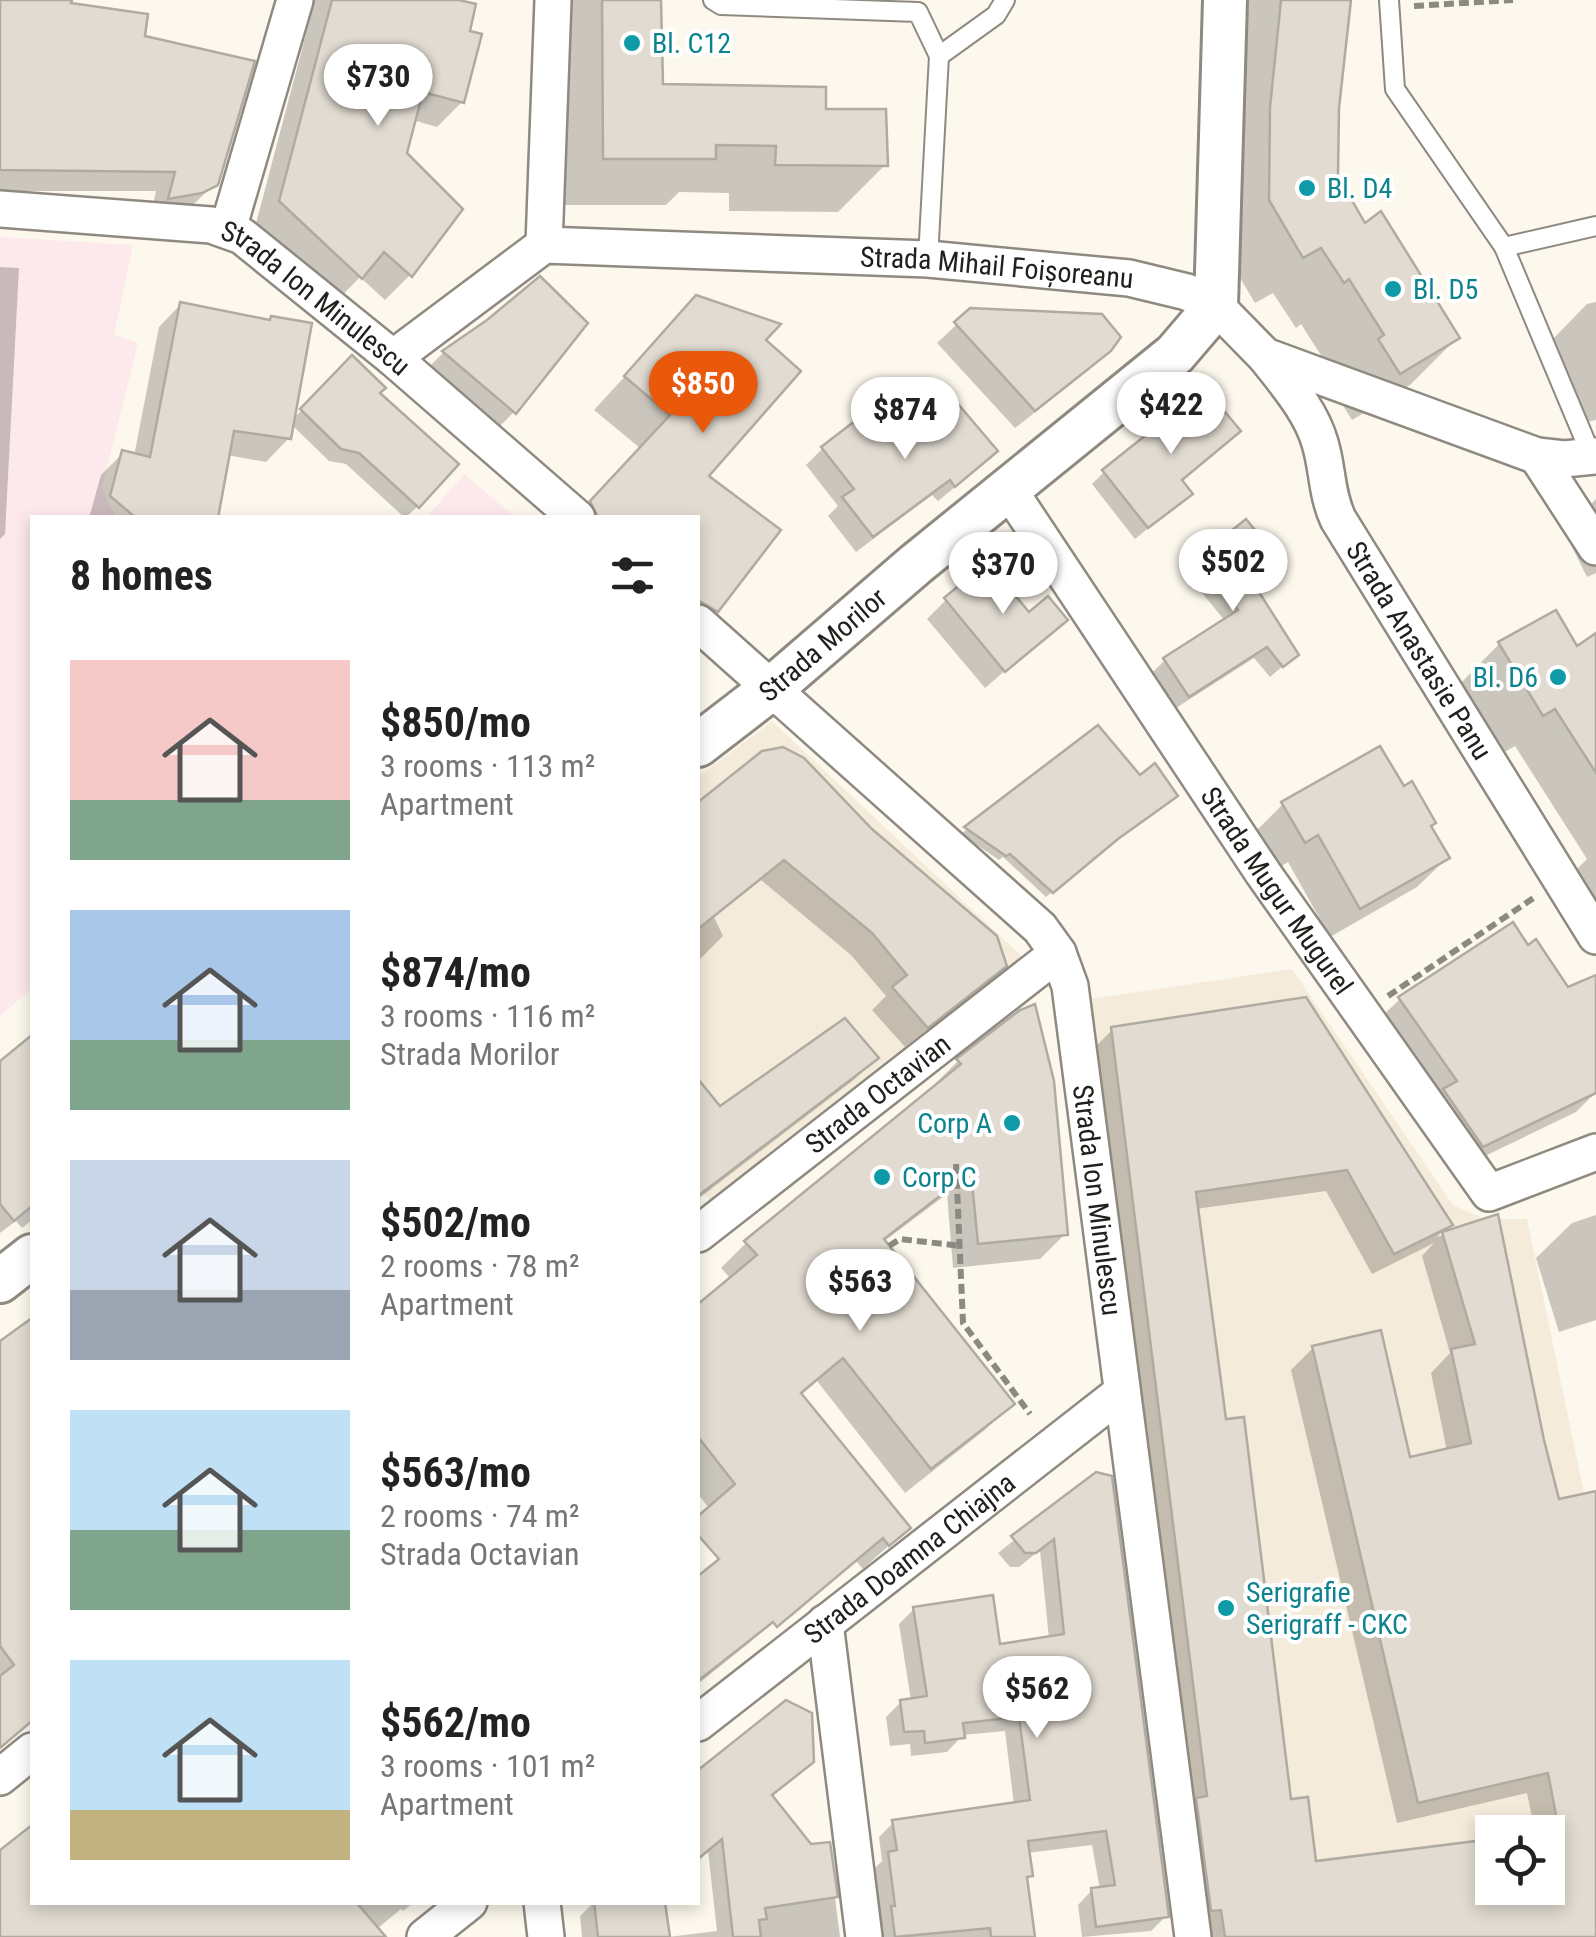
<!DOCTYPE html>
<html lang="en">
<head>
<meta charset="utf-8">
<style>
  body { margin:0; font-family:"Roboto Condensed",sans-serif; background:#f6f6f6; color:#222; height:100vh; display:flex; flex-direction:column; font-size:38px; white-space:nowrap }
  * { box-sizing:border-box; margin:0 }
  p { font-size:32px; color:#767676 }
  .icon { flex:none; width:55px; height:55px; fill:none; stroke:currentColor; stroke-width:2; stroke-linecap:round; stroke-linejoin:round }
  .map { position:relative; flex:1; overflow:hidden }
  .sheet { position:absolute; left:30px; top:515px; width:670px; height:1390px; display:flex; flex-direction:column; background:#fff; border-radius:0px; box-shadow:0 5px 15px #0003 }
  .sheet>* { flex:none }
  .buttons { position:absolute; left:1475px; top:1815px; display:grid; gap:20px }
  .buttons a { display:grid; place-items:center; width:90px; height:90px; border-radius:0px; background:#fff; box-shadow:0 5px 15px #0003; font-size:50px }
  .price { position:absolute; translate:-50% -85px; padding:0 22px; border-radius:35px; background:#fff; color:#222; font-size:32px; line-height:65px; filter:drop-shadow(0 2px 5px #0008) }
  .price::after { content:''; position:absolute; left:50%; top:60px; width:30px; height:22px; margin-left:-15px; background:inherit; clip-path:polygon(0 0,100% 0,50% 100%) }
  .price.on { background:#ea580c; color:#fff }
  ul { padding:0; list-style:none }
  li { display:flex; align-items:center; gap:30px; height:250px; padding:0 40px }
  li span { display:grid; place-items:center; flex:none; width:280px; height:200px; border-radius:0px; color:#555 }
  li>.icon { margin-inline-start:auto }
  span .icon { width:120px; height:120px; fill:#fffc; stroke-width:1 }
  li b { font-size:42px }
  h2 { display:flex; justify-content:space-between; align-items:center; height:120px; padding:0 40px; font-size:42px }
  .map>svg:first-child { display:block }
</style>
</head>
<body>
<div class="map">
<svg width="1596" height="1937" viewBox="0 0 1596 1937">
  <rect width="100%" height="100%" fill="#fdf8ed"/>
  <!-- commercial -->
  <g fill="#fde8ec">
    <path d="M0 237 133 245 114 335 138 343 102 488 116 517 32 518V988L0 1016Z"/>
    <path d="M464 474 515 517H427Z"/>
  </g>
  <!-- built -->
  <g fill="#f5ebda" fill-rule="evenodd">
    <path d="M772 721 1029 963 712 1203 698 1186V777Z"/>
    <path d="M1292 969 1453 1205 1485 1219H1527L1596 1551V1937H1209L1090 999ZM1492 1832H1548V1888H1492Z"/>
  </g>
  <!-- shadow -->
  <g fill="#0003" fill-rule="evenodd">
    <path d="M0 0H69L68 5 142 38 217 181 196 202 179 213 150 218 156 191H0Z"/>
    <path d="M315 0H450L467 32 462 102 437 127 413 120 404 154 410 275 385 300 360 277 336 302 255 227Z"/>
    <path d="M559 0H659L660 86 824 111 885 165 838 212 729 211V193L679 192 666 205H557Z"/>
    <path d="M1240 0H1349L1336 108 1335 177 1364 226 1457 338 1410 385 1352 420 1332 388 1338 382 1301 324 1296 328 1273 293 1255 303 1222 248Z"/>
    <path d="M0 267 19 268 5 534 0 539Z"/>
    <path d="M697 298 762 341 706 476 716 611 698 629V518H576L640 448 594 410Z"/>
    <path d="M1596 302V420L1573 425 1552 340 1587 304Z"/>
    <path d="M181 304 292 420 352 359 377 393 418 506 405 518 346 464 329 461 291 424 288 439 266 462 227 455 216 518H89L101 475 123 453 134 456 159 327Z"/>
    <path d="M971 311 1109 350 1089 370 1015 428 937 343Z"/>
    <path d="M489 322 514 412 495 431 425 371 443 353Z"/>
    <path d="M899 446 978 468 938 501 932 495 856 552 828 516 838 506 806 465 823 448Z"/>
    <path d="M1104 472 1180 481 1190 494 1135 539 1092 484Z"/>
    <path d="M1596 499V573L1587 577 1564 531Z"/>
    <path d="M1198 561 1250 582 1296 655 1270 677 1254 658 1176 708 1153 672 1165 660 1225 621 1186 573Z"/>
    <path d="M946 600 1029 616 1064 620 985 688 927 619Z"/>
    <path d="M1555 613 1576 649 1596 650V900L1576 870 1587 859 1515 746 1503 753 1460 684 1499 644Z"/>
    <path d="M1098 728 1140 778 1109 844 1046 897 1003 857 999 860 961 834Z"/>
    <path d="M764 753 1004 965 982 987 905 1047 872 1010 886 996 851 955 761 880 714 917 723 936 698 961V805Z"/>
    <path d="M1283 804 1429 827 1447 858 1417 887 1330 937 1288 862 1275 870 1253 834Z"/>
    <path d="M1596 977V1092L1576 1112 1460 1168 1377 1021 1400 999 1567 990Z"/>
    <path d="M1021 1012 1065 1234 1040 1259 953 1268 947 1194 883 1242 1011 1403 986 1429 905 1493 817 1381 800 1396 908 1528 863 1569 856 1561 792 1616 698 1494V1307L731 1279 721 1268 746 1243 935 1088 933 1086 958 1061Z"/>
    <path d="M1113 1029 1449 1224 1437 1237 1496 1218 1557 1502 1596 1494V1922L1573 1937H1201L1091 1051ZM1326 1191 1372 1274 1434 1243 1422 1256 1450 1353 1431 1373 1447 1451 1408 1460 1313 1348 1291 1370 1397 1823 1527 1793 1535 1832H1548V1888H1492V1842L1314 1863 1289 1801 1223 1422 1195 1209Z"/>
    <path d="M32 1038V1220L22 1228 16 1221 0 1233V1064Z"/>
    <path d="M876 1057 855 1079 698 1199V1083L720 1110Z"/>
    <path d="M1596 1215V1320L1559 1332 1536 1258 1572 1223Z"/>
    <path d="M32 1321V1490L11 1506 32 1532V1702L25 1708 32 1719 0 1748V1361L20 1330Z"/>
    <path d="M1097 1474 1166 1916 1151 1931 1082 1937 1078 1905 1092 1890H1100L1092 1845 1027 1853 1030 1875 1025 1880 1033 1937H869L868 1924 880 1913 874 1869 882 1861 879 1837 894 1822 1014 1805 1005 1731 963 1735 947 1752 911 1756 910 1744 890 1746 886 1717 901 1702 911 1701 899 1624 914 1609 998 1646 1049 1639 1040 1550 1019 1567H1010L998 1553Z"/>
    <path d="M725 1558 774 1618 749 1643 698 1684V1579Z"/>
    <path d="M786 1702 812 1761 770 1797 810 1847 828 1844 840 1937H582L580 1916 594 1902H662L668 1937 717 1931 708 1851 698 1859V1772Z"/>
    <path d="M32 1828V1902H414L403 1911 401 1909 367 1937H0V1852Z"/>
  </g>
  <!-- building -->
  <g fill="#e1dbd1" stroke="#b0aba1" stroke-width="2.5">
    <path d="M0 0H72L71 3 148 14 145 36 255 61 218 185 202 193 168 199 175 172 0 170Z"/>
    <path d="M332 0H459L476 4 470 31 482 34 464 103 423 92 407 153 463 209 412 277 384 252 362 279 279 201Z"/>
    <path d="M602 0H661L663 84 826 87V109H886L888 166 775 165 776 146 716 145V159H603Z"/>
    <path d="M1281 0H1351L1339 108 1338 176 1365 223 1381 211 1460 338 1400 374 1378 339 1384 335 1349 279 1344 283 1321 248 1303 258 1269 200 1270 107Z"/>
    <path d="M540 276 588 323 516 414 442 351 487 320Z"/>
    <path d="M696 295 781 324 766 340 801 371 709 476 781 530 718 612 698 600V518H598L590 501 670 415 624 376Z"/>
    <path d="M180 302 270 320 271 316 312 323 291 439 234 431 218 518H136L110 496 122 450 150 457Z"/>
    <path d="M970 308 1102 314 1121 337 1111 351 1035 411 954 322Z"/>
    <path d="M352 355 386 388 380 393 459 464 419 508 359 453 341 449 300 409Z"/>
    <path d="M1205 388 1241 431 1182 480 1193 494 1148 528 1102 470Z"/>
    <path d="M953 398 998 451 955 487 950 480 873 537 842 497 854 489 821 447 873 407 899 442Z"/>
    <path d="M1246 519 1279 559 1252 581 1299 655 1283 667 1267 647 1189 697 1163 658 1238 610 1196 559Z"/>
    <path d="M987 562 1029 612 1048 596 1068 620 1005 672 944 598Z"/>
    <path d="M1556 610 1577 646 1596 633V773L1555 709 1543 716 1498 642Z"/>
    <path d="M1098 725 1140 775 1155 763 1178 796 1118 839 1053 893 1010 854 1006 856 964 827Z"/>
    <path d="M1380 746 1404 786 1412 781 1436 823 1431 826 1450 858 1360 909 1318 835 1305 843 1281 802Z"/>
    <path d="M783 747 804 758 872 829 997 936 1007 966 928 1028 892 987 907 975 872 933 784 860 698 929V802L762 751Z"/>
    <path d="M1513 922 1528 945 1536 939 1568 987 1596 975V1093L1483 1147 1443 1089 1457 1081 1398 997Z"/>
    <path d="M1306 997 1453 1225 1394 1254 1347 1170 1196 1192 1226 1419 1244 1417 1291 1799 1308 1797 1316 1861 1492 1839V1888H1548V1833L1559 1831 1548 1773 1418 1803 1312 1346 1381 1330 1410 1457 1471 1443 1451 1349 1475 1344 1442 1232 1498 1214 1544 1440 1559 1499 1596 1491V1937H1225L1221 1910 1211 1911 1196 1798 1207 1796 1111 1027Z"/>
    <path d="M1035 1004 1054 1081 1068 1235 978 1244 971 1172 884 1239 1015 1404 931 1469 843 1358 801 1393 911 1528 889 1546 883 1538 777 1627 773 1622 698 1681V1576L719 1559 698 1535V1516L735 1484 698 1437V1304L757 1255 744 1241 961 1064 956 1059 1020 1010Z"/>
    <path d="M845 1018 879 1058 698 1196V1079L720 1106Z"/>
    <path d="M32 1035V1206L14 1221 0 1204V1061Z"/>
    <path d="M32 1318V1721L0 1748V1676L14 1665 0 1646V1341Z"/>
    <path d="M1096 1472 1112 1476 1169 1917 1096 1927 1091 1888 1115 1885 1106 1831 1028 1841 1033 1876 1027 1877 1035 1937H991L990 1928 895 1937 891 1906H895L888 1852 897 1850 892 1820 1030 1800 1019 1717 963 1723 965 1738 925 1743 924 1731 904 1732 900 1700 927 1696 913 1607 993 1595 1000 1644 1064 1634 1054 1539 1036 1553H1025L1011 1536Z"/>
    <path d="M786 1700 812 1713 814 1762 772 1795 811 1844 830 1842 838 1897 765 1908 767 1919 759 1920 761 1937H733L722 1839 698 1859V1770Z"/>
    <path d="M32 1825V1902H356L386 1937H0V1850Z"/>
    <path d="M594 1902H665L670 1937H598Z"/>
  </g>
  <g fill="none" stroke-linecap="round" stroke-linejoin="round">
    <defs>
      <g id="service">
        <path d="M713 0 721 5 918 12 939 56 928 259"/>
        <path d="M1389 0 1395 89 1504 247 1596 226"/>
        <path d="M939 56 996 15 1005 0"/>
        <path d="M1504 247 1592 457"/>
      </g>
      <g id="minor">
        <path id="s1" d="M0 209 211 225 242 236 393 358 577 518"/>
        <path d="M228 229 295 0"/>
        <path d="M544 245 553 0"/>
        <path id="s2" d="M1266 357C1286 383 1311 411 1320 443 1328 469 1326 493 1338 519L1596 936"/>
        <path id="s3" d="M393 358 544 245 928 259 1129 278 1187 292 1216 306 1265 356 1537 456 1564 459 1596 456"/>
        <path d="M1537 456 1596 547"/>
        <path id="s4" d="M1009 490 1263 873 1489 1193 1596 1152"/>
        <path id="s5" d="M698 623 1040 928 1058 953 1070 986 1193 1937"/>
        <path id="s6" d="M698 1234 1058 953"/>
        <path d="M825 1623 864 1937"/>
        <path id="s7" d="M698 1723 1122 1392"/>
        <path d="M0 1777 32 1751"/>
        <path d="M542 1902 546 1937"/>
        <path d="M425 1937 469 1902"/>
      </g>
      <g id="tertiary">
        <path id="s8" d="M698 745 772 688 916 564 1175 354 1216 306 1225 0"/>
        <path d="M0 1281 32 1256"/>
      </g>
    </defs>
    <!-- service casing -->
    <use href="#service" stroke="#8f8a80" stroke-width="22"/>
    <!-- minor casing -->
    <use href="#minor" stroke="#8f8a80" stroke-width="40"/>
    <!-- tertiary casing -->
    <use href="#tertiary" stroke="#8f8a80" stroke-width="48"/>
    <!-- path -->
    <g stroke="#8c8982" stroke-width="6" stroke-dasharray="10 5" stroke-linecap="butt">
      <path d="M1414 6 1513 0"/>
      <path d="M1388 996 1535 897"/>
      <path d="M956 1164 963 1323 1030 1414"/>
      <path d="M889 1246 900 1239 961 1246"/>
    </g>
    <!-- service -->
    <use href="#service" stroke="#fff" stroke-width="18"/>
    <!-- minor -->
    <use href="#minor" stroke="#fff" stroke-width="35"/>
    <!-- tertiary -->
    <use href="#tertiary" stroke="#fff" stroke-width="42"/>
  </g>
  <!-- markers -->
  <g fill="#0f9aa8" stroke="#fff" stroke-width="4">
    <circle cx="632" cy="43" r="10"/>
    <circle cx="1307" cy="188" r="10"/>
    <circle cx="1393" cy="289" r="10"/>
    <circle cx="1558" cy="677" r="10"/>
    <circle cx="1012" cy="1123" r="10"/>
    <circle cx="882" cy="1177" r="10"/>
    <circle cx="1226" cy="1608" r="10"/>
  </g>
  <g text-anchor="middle" stroke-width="8" stroke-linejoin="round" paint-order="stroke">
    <!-- culture labels -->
    <g font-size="28" fill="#0d838f" stroke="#fff" text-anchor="start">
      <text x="652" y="53">Bl. C12</text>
      <text x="1327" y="198">Bl. D4</text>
      <text x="1413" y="299">Bl. D5</text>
      <text x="1538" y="687" text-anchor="end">Bl. D6</text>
      <text x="992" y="1133" text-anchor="end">Corp A</text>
      <text x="902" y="1187">Corp C</text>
      <text x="1246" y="1602">Serigrafie<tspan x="1246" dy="32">Serigraff - CKC</tspan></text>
    </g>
    <!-- street labels -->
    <g font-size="28" fill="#21201c" stroke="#fff">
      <text dy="10" stroke="none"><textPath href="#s3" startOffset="642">Strada Mihail Foișoreanu</textPath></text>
      <text dy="10" stroke="none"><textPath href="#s1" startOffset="340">Strada Ion Minulescu</textPath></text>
      <text dy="10" stroke="none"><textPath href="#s8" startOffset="160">Strada Morilor</textPath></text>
      <text dy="10" stroke="none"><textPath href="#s2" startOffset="335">Strada Anastasie Panu</textPath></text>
      <text dy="10" stroke="none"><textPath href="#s4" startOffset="482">Strada Mugur Mugurel</textPath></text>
      <text dy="10" stroke="none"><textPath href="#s6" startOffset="228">Strada Octavian</textPath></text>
      <text dy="10" stroke="none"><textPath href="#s5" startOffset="740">Strada Ion Minulescu</textPath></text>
      <text dy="10" stroke="none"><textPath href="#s7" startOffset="268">Strada Doamna Chiajna</textPath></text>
    </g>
  </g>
</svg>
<div class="buttons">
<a><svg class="icon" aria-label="locate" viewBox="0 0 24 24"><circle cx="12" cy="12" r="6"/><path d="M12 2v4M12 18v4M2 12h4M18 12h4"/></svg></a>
</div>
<b class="price" style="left:378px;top:129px">$730</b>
<b class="price on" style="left:703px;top:436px">$850</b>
<b class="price" style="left:1171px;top:457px">$422</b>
<b class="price" style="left:905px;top:462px">$874</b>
<b class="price" style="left:1233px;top:614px">$502</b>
<b class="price" style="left:1003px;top:617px">$370</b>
<b class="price" style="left:860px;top:1334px">$563</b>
<b class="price" style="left:1037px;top:1741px">$562</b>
<section class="sheet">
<h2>8 homes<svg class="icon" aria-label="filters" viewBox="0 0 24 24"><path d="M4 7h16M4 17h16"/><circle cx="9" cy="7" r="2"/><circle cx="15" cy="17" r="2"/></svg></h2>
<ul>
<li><span style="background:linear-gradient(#f6c9c9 70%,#7fa58c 0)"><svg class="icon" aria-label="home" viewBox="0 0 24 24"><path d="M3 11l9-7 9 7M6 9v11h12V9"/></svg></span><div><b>$850/mo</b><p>3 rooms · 113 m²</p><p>Apartment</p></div></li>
<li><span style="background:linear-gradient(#a9c7e8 65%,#7fa58c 0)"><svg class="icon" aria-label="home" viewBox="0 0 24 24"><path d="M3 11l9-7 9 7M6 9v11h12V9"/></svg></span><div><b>$874/mo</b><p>3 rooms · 116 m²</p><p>Strada Morilor</p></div></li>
<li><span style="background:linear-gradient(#c9d6e8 65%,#9aa5b1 0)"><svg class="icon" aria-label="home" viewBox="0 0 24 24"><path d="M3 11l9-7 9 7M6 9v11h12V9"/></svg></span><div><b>$502/mo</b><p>2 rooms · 78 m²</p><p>Apartment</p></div></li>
<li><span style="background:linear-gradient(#bfe0f5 60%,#7fa58c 0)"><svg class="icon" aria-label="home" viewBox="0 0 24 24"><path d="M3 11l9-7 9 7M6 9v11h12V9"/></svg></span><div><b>$563/mo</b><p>2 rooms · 74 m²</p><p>Strada Octavian</p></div></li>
<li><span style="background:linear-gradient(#bfe0f5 75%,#c2b280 0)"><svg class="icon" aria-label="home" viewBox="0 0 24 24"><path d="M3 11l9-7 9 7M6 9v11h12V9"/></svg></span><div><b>$562/mo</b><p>3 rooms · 101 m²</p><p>Apartment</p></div></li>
</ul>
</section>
</div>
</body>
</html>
